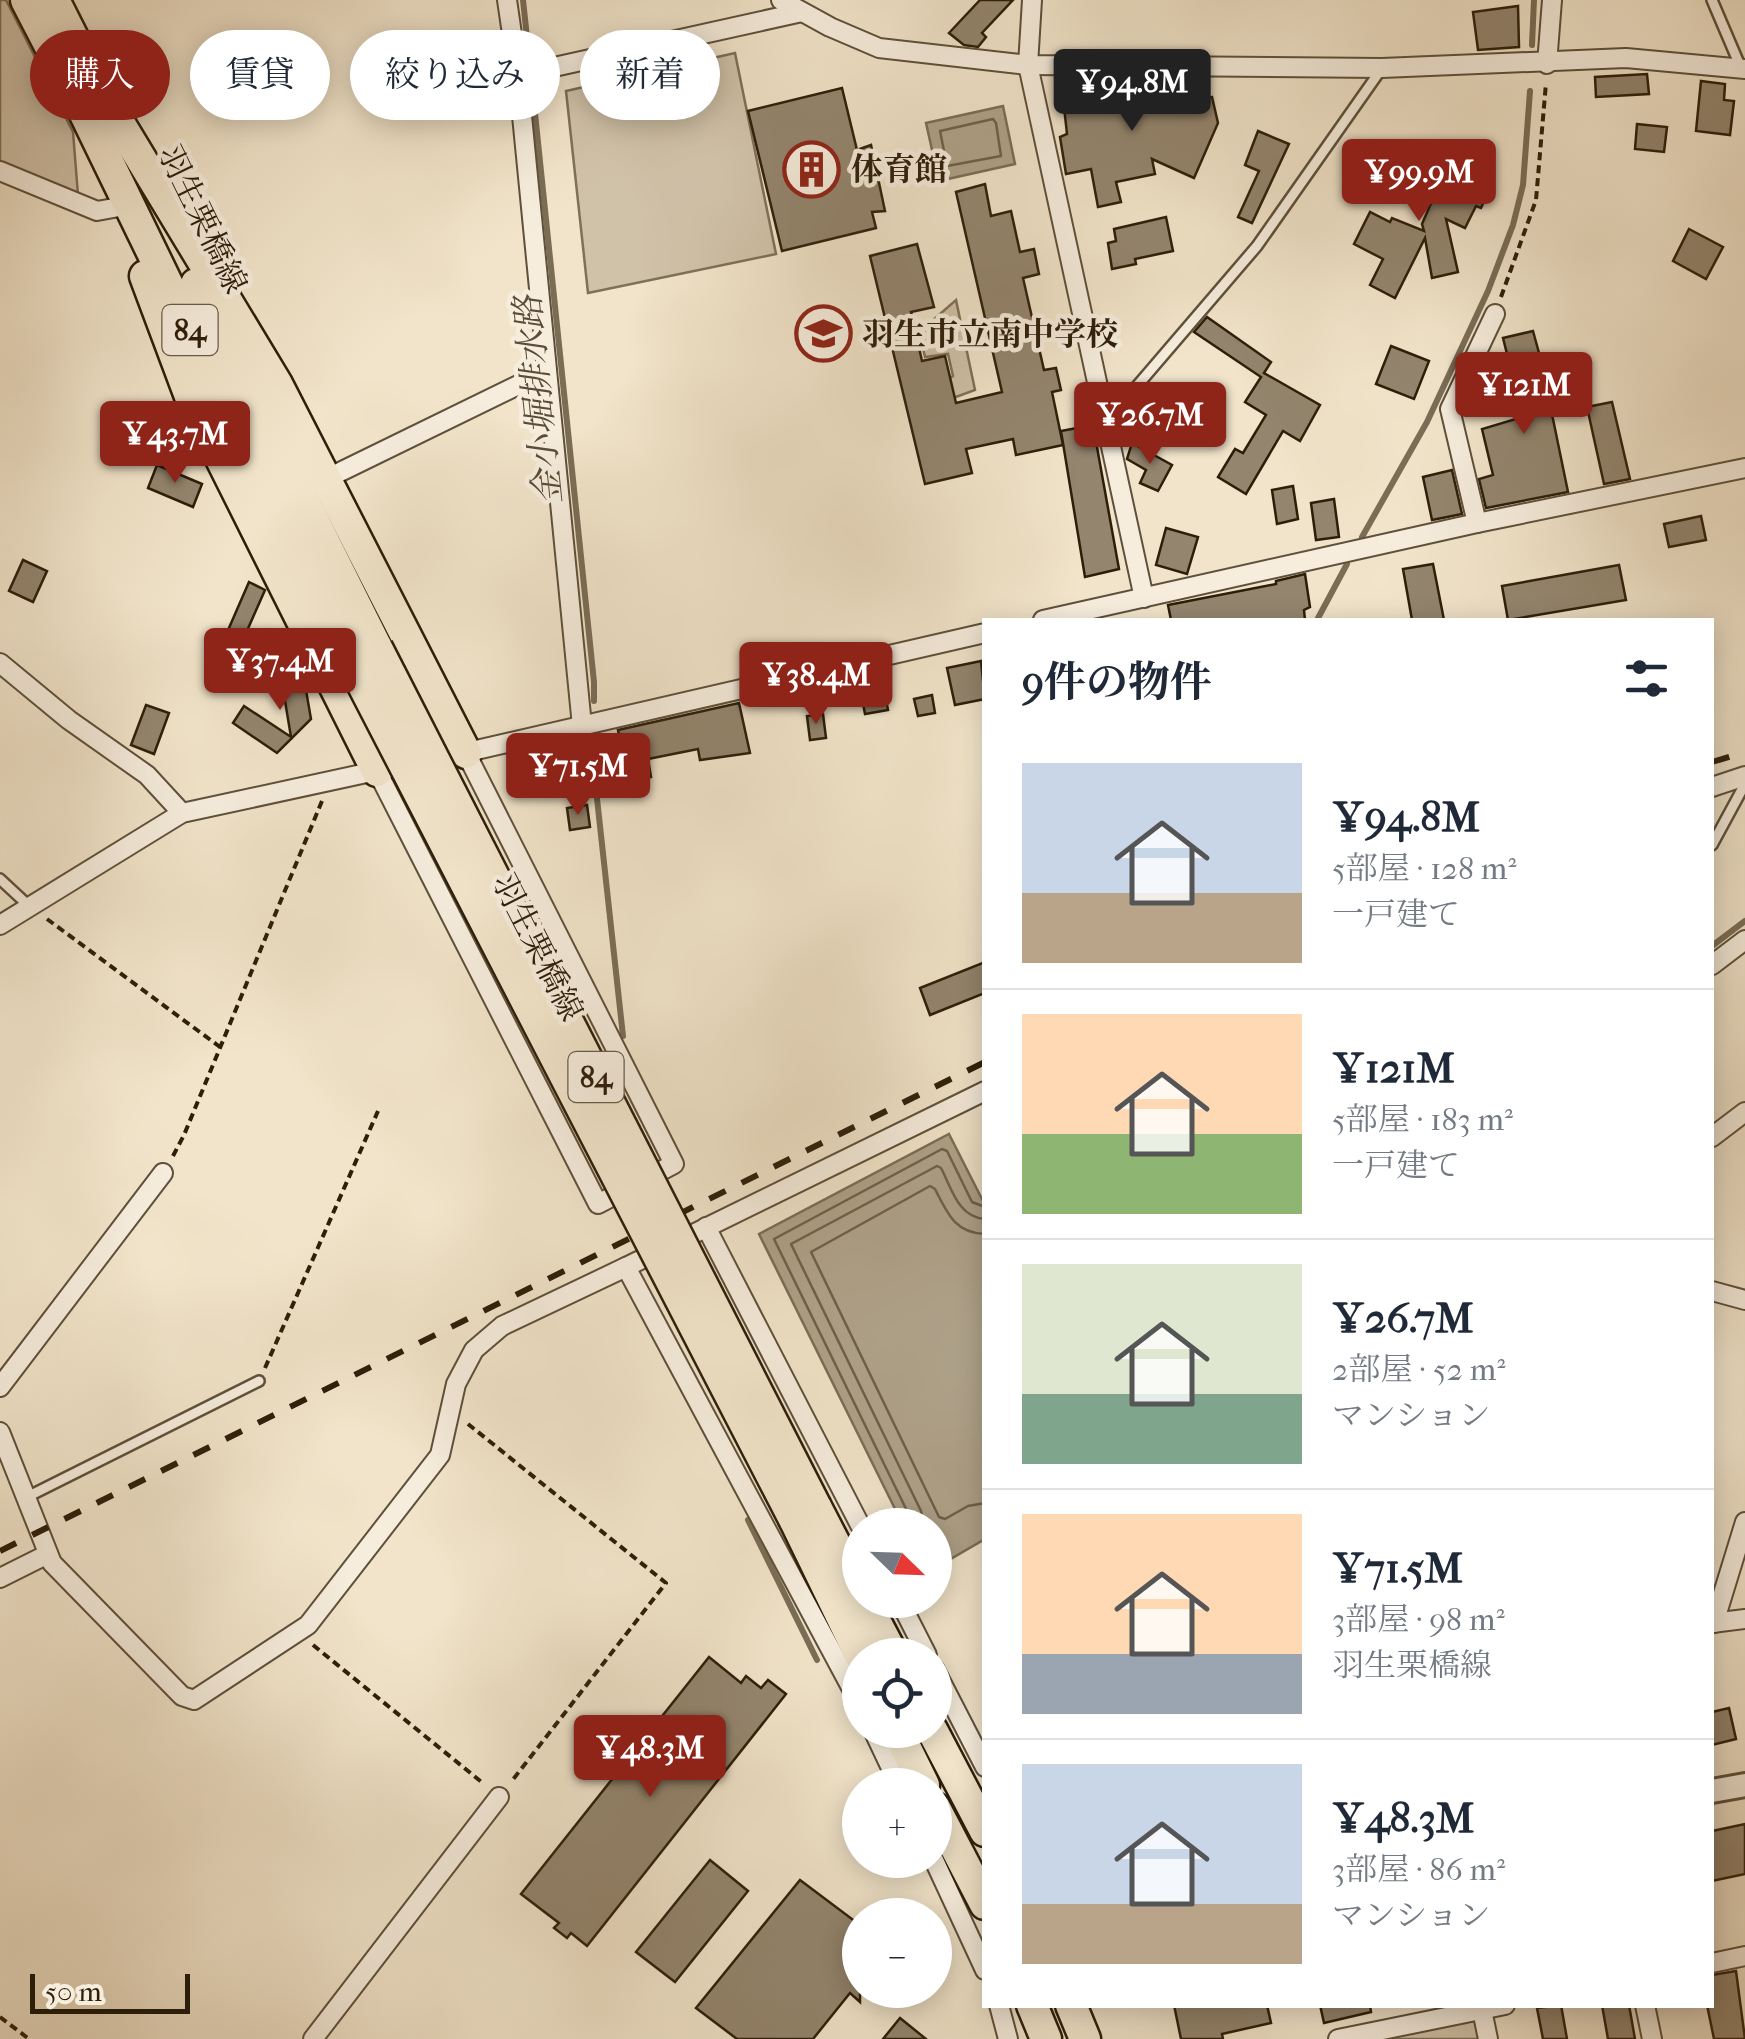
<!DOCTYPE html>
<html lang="ja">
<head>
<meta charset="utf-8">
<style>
  body { margin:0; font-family:"IM FELL French Canon","Noto Serif JP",serif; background:#f2f2f3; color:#1f2937; height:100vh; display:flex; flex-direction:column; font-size:38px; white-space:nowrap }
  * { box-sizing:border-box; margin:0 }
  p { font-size:32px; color:#747a83 }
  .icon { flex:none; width:55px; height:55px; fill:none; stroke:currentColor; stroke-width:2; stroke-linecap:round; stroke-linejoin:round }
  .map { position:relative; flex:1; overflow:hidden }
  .side { position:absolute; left:982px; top:618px; width:732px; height:1390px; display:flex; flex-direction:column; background:#fff; border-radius:0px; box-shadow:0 5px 25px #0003 }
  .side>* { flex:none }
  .banner { position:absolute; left:30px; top:30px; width:802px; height:90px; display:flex; gap:20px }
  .needle { width:65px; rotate:113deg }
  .tools { position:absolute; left:842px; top:1508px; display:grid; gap:20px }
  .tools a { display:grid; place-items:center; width:110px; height:110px; border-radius:50%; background:#fff; box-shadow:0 5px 25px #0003; font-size:50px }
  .scale { position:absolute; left:30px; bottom:25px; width:160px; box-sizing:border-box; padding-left:10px; border:5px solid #2d1e0a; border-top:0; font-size:28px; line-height:35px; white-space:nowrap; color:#2d1e0a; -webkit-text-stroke:8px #f6eddd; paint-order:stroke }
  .price { position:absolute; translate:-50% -85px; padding:0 22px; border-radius:10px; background:#8f2418; color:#fff; font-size:32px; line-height:65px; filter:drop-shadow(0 2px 5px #0008) }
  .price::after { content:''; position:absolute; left:50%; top:60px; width:30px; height:22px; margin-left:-15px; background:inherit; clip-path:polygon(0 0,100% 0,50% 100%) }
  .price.selected { background:#222; color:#fff }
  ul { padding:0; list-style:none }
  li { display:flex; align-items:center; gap:30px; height:250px; padding:0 40px }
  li+li { border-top:2px solid #e0e1e3 }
  li span { display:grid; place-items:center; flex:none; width:280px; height:200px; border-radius:0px; color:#555 }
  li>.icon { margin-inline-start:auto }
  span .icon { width:120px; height:120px; fill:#fffc; stroke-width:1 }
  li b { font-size:42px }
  h2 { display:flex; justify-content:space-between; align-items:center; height:120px; padding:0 40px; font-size:42px }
  .pill { padding:0 35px; border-radius:45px; background:#fff; box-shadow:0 5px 25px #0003; font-size:35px; line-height:90px }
  .pill.selected { background:#8f2418; color:#fff }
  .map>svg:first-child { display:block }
</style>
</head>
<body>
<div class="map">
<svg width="1745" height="2039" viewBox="0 0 1745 2039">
  <rect width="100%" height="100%" fill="#f1e4ca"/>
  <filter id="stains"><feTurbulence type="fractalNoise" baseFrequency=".002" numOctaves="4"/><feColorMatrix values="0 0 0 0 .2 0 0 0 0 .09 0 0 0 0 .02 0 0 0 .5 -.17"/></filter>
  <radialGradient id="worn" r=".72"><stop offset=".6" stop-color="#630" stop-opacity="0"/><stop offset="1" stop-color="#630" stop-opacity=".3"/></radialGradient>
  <!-- green -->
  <g fill="#d0c2a9" stroke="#7e705a" stroke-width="2.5">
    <path d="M0 0H6L73 132 78 195 0 163Z"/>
    <path d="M735 53 776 254 588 293 566 91Z"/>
    <path d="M956 300 975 390 945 401 942 383 953 376 948 354 925 357 918 326 932 321Z"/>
    <path d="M1475 2018 1480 2039H1370Z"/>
  </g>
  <!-- water -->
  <g fill="#aea189" stroke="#7a6d56" stroke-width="2.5">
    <path d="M1003 106 1015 164 939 181 926 123Z"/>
    <path d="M949 1134 985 1205V1539L935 1568V1525H903L759 1234Z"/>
  </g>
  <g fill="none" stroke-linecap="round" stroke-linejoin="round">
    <!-- shore -->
    <g stroke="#6e604a" stroke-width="2.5">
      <path d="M993 119 996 123 1001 156 947 166 940 131Z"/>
      <path d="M985 1234C955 1233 947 1213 935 1189L930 1186 811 1252 939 1517 945 1519 968 1506 985 1503"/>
      <path d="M911 1525 910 1517 774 1239 942 1149 947 1151 972 1202 985 1207"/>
      <path d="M924 1525 921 1511 791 1244 937 1166 941 1168C952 1189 958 1217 985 1219"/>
    </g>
    <!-- stream -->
    <g stroke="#7a6d56" stroke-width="6">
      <path d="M523 0 529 56"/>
      <path d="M1532 45 1534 0"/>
      <path d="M533 94 594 682V701"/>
      <path d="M1362 537 1427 422 1488 291 1513 225 1523 185 1530 91"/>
      <path d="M1317 620 1347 564"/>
      <path d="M592 732V753L623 1036"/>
      <path d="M1712 946 1745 921"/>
      <path d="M748 1520 817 1660"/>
    </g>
  </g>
  <!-- building -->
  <g fill="#93856e" stroke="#2d1e0a" stroke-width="2.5">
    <path d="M980 0H1013L982 33 986 37 978 47 964 45 949 33Z"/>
    <path d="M1518 6 1519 47 1478 50 1473 12Z"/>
    <path d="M1647 74 1649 94 1596 97 1595 77Z"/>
    <path d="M1083 78 1084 90 1108 85 1111 101 1144 94 1142 83 1162 79H1170L1175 108 1212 97 1218 123 1194 178 1152 159 1155 174 1116 182 1121 202 1098 207 1091 169 1066 174 1060 137 1067 134 1061 79Z"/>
    <path d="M1701 81 1725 84 1724 100 1734 101 1730 135 1696 131Z"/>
    <path d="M842 88 857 150 871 145 885 211 872 212 876 228 782 251 748 111Z"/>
    <path d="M1637 124 1667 127 1664 152 1635 149Z"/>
    <path d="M1258 131 1289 144 1252 223 1238 217 1259 171 1245 165Z"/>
    <path d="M1384 155 1405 162 1406 159 1490 189 1481 208 1476 206 1465 228 1446 219 1458 272 1432 278 1425 238 1395 298 1370 285 1383 259 1354 244 1370 212 1390 222 1392 218 1424 231 1422 224 1435 194 1378 175Z"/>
    <path d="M985 184 991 216 1011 211 1020 252 1034 249 1039 274 1023 278 1044 370 1056 368 1061 390 1052 392 1063 445 1016 455 1013 439 966 449 972 473 925 484 870 256 917 244 934 307 911 312 922 361 945 356 956 403 1002 392 956 192Z"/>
    <path d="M1166 217 1173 251 1135 259 1136 264 1112 269 1108 243 1116 241 1114 229Z"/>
    <path d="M1689 229 1723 247 1706 279 1673 261Z"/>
    <path d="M1207 317 1271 362 1264 373 1320 405 1300 441 1283 431 1246 494 1218 477 1235 449 1243 453 1266 415 1245 402 1261 377 1194 332Z"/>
    <path d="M1533 331 1539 353 1534 354 1553 419 1568 492 1486 508 1479 479 1493 475 1482 429 1516 419 1511 400 1518 398 1503 338Z"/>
    <path d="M1391 346 1429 361 1414 399 1376 384Z"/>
    <path d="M1612 402 1630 479 1604 484 1587 407Z"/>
    <path d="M1093 425 1119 569 1085 577 1061 431Z"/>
    <path d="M1132 443 1172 465 1158 491 1140 483 1146 470 1127 459Z"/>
    <path d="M157 465 202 484 193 507 148 488Z"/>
    <path d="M1452 470 1462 514 1432 520 1423 477Z"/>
    <path d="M1293 486 1298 519 1277 524 1272 490Z"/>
    <path d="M1334 499 1339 537 1316 540 1311 503Z"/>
    <path d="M1701 516 1706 540 1669 547 1664 524Z"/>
    <path d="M1166 528 1198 537 1187 574 1156 565Z"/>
    <path d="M23 560 47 571 33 602 9 591Z"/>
    <path d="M1433 564 1444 620H1412L1403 569Z"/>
    <path d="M1619 565 1626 600 1508 620 1502 586Z"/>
    <path d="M1305 574 1310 607 1304 610 1305 620H1171L1168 605 1276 584V581Z"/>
    <path d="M249 582 265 590 231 667 215 660Z"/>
    <path d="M981 661 985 699 955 705 947 668Z"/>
    <path d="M302 667 311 719 277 753 233 723 244 706 291 737 280 671Z"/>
    <path d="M881 672 888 710 865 714 858 677Z"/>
    <path d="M932 695 935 713 918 716 914 699Z"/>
    <path d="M739 703 750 753 700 760 698 749 648 759 651 777 633 780 632 773 626 774 618 730Z"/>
    <path d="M146 705 169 713 154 754 131 745Z"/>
    <path d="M823 714 826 738 810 740 807 716Z"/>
    <path d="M587 805 590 827 570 830 567 808Z"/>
    <path d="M985 962V993L930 1015 920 988Z"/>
    <path d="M709 1657 741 1683 746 1676 761 1688 768 1680 786 1694 587 1946 571 1933 567 1938 554 1928 559 1923 521 1894Z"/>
    <path d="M1729 1708 1736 1739 1712 1745V1712Z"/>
    <path d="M1745 1824V1874L1712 1881V1831Z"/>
    <path d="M710 1860 748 1891 675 1982 636 1952Z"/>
    <path d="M800 1880 860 1925V2002L850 1993 813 2039H737L696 2008Z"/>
    <path d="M1736 1971 1745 2039H1714L1707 2005H1712V1975Z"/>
    <path d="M1174 2005H1267L1271 2023 1222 2034 1223 2039H1181Z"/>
    <path d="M1320 2005H1370L1371 2012 1324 2023Z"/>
    <path d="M1561 2005 1567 2039H1543L1537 2008Z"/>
    <path d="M1602 2005H1629L1635 2039H1608Z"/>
    <path d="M900 2018 926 2039H883Z"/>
  </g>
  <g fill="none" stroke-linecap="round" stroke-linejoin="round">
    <defs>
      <g id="service">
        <path d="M1712 0 1741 68"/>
        <path d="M1107 421 1257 246 1380 71"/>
        <path d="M1712 845 1745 784"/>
        <path d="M0 879 29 906"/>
        <path d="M25 1498 259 1381"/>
      </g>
      <g id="minor">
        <path d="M507 0 518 75 582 726"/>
        <path d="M781 0 830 27 879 48 1028 65 1382 68 1626 58 1745 69"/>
        <path d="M1032 0 1028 65 1144 598"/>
        <path d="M1547 64 1552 0"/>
        <path d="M518 75 802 12"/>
        <path d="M0 171 97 211 119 207"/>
        <path d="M340 472 547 371"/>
        <path d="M1477 523 1450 409 1495 314"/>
        <path d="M1043 620 1477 523 1745 468"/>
        <path d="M0 663 69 720 147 775 182 813"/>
        <path d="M459 754 985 633"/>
        <path d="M377 771 598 1204 674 1164 466 753"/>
        <path d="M1712 787 1745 776"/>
        <path d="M0 925 182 813 385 769"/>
        <path d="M1712 965 1745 940"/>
        <path d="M1712 1137 1745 1112"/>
        <path d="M706 1227 860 1525"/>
        <path d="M1712 1291 1745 1300"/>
        <path d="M0 1387 163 1173"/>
        <path d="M0 1432 52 1563 182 1696 194 1700 308 1625 440 1455 456 1384 474 1350 502 1326 626 1267"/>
        <path d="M0 1578 48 1554"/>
        <path d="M899 1600 927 1655"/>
        <path d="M1712 1623 1745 1619"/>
        <path d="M1714 1623 1745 1522"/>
        <path d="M935 1670 985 1767"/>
        <path d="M860 1704 626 1267 985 1091"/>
        <path d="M873 1730 899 1785"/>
        <path d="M934 1860 985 1970"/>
        <path d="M1712 1963 1745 1956"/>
        <path d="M999 2005 1008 2039"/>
        <path d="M1645 2005 1652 2039"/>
        <path d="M1482 2010 1488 2039"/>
        <path d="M313 2039 499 1797"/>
        <path d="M1338 2039 1505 2005"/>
      </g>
      <path id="tertiary" d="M1712 1791 1745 1785"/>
      <g id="primary">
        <path d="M26 0 83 110 351 662"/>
        <path d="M54 0 109 109"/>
        <path d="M100 91 277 384 466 753"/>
        <path d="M145 276 191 399 377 771"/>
        <path d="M196 284 377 648"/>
        <path d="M816 1507 860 1592"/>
        <path d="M794 1519 860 1655"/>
        <path d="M864 1600 893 1655"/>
        <path d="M897 1730 924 1785"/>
        <path d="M932 1730 985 1831"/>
        <path d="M935 1808 985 1904"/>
        <path d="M1032 2005 1046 2039"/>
        <path d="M1071 2005 1085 2039"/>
      </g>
    </defs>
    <!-- service casing -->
    <use href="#service" stroke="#5e503a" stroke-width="14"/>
    <!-- minor casing -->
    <use href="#minor" stroke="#5e503a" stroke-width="22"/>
    <!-- tertiary casing -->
    <use href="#tertiary" stroke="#5e503a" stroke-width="28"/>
    <!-- primary casing -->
    <use href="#primary" stroke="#2d1e0a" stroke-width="35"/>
    <!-- path -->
    <g stroke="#2d1e0a" stroke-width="4" stroke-dasharray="8 5" stroke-linecap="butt">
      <path d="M1501 297 1536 200 1546 83"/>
      <path d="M47 919 220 1047"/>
      <path d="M173 1156 184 1135 322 801"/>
      <path d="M265 1368 378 1111"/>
      <path d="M468 1424 666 1583 511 1782"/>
      <path d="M313 1645 484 1784"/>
      <path d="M0 2017 29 2039"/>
    </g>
    <!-- service -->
    <use href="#service" stroke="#f6eddd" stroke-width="9"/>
    <!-- minor -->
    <use href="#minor" stroke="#f6eddd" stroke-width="18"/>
    <!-- tertiary -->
    <use href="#tertiary" stroke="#f6eddd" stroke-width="22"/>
    <!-- primary -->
    <use href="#primary" stroke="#f1e4ca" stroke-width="30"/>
    <!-- rail -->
    <g stroke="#2d1e0a" stroke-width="6" stroke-dasharray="18 18" stroke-linecap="butt">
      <path d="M1712 762 1745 752"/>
      <path d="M0 1551 985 1062"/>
    </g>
    <defs>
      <g id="primary-bridge">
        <path d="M377 648 816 1507"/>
        <path d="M351 662 794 1519"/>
      </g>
    </defs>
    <!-- primary-bridge casing -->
    <use href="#primary-bridge" stroke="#2d1e0a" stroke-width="35" stroke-linecap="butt"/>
    <!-- primary-bridge -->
    <use href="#primary-bridge" stroke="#f1e4ca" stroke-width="30"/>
  </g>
  <!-- icons -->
  <defs>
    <symbol id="building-ring" viewBox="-11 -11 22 22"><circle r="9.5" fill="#f6eddd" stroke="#8f2418" stroke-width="1.5"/><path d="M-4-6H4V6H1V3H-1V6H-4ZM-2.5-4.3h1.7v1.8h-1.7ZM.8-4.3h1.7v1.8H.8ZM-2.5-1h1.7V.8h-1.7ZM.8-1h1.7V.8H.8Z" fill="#8f2418"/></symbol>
    <symbol id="school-ring" viewBox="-11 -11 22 22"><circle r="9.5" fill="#f6eddd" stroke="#8f2418" stroke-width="1.5"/><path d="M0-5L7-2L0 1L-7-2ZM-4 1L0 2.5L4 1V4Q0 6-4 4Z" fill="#8f2418"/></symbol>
  </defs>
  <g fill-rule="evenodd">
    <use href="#building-ring" x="780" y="138" width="63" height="63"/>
    <use href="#school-ring" x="792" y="302" width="63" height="63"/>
  </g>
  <g text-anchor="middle" stroke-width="9" stroke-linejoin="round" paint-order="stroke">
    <!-- shield labels -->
    <g fill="#f6eddd" stroke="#695c49" stroke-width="2.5">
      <rect x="162.5" y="305" width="55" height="50" rx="8"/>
      <rect x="568.5" y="1052" width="55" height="50" rx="8"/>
    </g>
    <g font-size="30" font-weight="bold" fill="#2d1e0a">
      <text x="190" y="340">84</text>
      <text x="596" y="1087">84</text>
    </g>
    <!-- poi labels -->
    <g font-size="32" font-weight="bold" fill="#2d1e0a" stroke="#f6eddd" text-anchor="start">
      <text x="851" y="180">体育館</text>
      <text x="862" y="345">羽生市立南中学校</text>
    </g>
    <!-- street labels -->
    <g font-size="32" fill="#2d1e0a" stroke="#f6eddd">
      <text transform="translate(203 219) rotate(64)" y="11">羽生栗橋線</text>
      <text transform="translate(538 947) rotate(63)" y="11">羽生栗橋線</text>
    </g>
    <!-- water labels -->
    <g font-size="35" font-style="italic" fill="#5a4c36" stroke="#f6eddd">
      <text transform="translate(538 400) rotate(-96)" y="12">金小堀排水路</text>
    </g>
  </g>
  <rect width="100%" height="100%" filter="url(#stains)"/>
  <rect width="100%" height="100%" fill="url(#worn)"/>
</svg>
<div class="tools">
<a><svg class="needle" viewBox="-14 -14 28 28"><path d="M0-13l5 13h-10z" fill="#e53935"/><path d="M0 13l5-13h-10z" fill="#747a83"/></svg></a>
<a><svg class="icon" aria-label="locate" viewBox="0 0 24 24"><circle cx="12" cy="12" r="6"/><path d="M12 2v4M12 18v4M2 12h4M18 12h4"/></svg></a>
<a>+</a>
<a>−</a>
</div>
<div class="scale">50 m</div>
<b class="price selected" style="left:1132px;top:134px">¥94.8M</b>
<b class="price" style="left:1419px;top:224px">¥99.9M</b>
<b class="price" style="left:1524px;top:437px">¥121M</b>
<b class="price" style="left:1150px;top:467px">¥26.7M</b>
<b class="price" style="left:175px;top:486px">¥43.7M</b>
<b class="price" style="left:280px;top:713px">¥37.4M</b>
<b class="price" style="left:816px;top:727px">¥38.4M</b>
<b class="price" style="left:578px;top:818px">¥71.5M</b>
<b class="price" style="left:650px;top:1800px">¥48.3M</b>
<div class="banner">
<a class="pill selected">購入</a>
<a class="pill">賃貸</a>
<a class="pill">絞り込み</a>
<a class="pill">新着</a>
</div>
<section class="side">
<h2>9件の物件<svg class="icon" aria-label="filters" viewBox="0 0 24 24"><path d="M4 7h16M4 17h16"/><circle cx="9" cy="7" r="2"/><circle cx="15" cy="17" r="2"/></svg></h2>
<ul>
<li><span style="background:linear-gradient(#c9d6e8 65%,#b9a48a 0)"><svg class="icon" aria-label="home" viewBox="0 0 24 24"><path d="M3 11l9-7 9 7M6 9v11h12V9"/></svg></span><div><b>¥94.8M</b><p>5部屋 · 128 m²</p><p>一戸建て</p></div></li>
<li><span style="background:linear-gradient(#ffd9b3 60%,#8fb573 0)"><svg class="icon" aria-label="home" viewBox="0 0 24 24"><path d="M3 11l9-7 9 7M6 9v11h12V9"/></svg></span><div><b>¥121M</b><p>5部屋 · 183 m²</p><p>一戸建て</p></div></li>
<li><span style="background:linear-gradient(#dfe7d0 65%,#7fa58c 0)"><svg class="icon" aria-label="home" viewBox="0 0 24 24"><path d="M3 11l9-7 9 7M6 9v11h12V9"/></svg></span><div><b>¥26.7M</b><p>2部屋 · 52 m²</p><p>マンション</p></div></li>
<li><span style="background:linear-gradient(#ffd9b3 70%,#9aa5b1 0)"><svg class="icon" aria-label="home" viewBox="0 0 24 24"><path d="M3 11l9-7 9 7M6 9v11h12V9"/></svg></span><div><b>¥71.5M</b><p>3部屋 · 98 m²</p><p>羽生栗橋線</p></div></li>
<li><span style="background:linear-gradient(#c9d6e8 70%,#b9a48a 0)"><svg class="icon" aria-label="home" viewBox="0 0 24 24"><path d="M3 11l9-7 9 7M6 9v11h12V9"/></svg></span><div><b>¥48.3M</b><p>3部屋 · 86 m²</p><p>マンション</p></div></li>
</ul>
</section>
</div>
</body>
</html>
